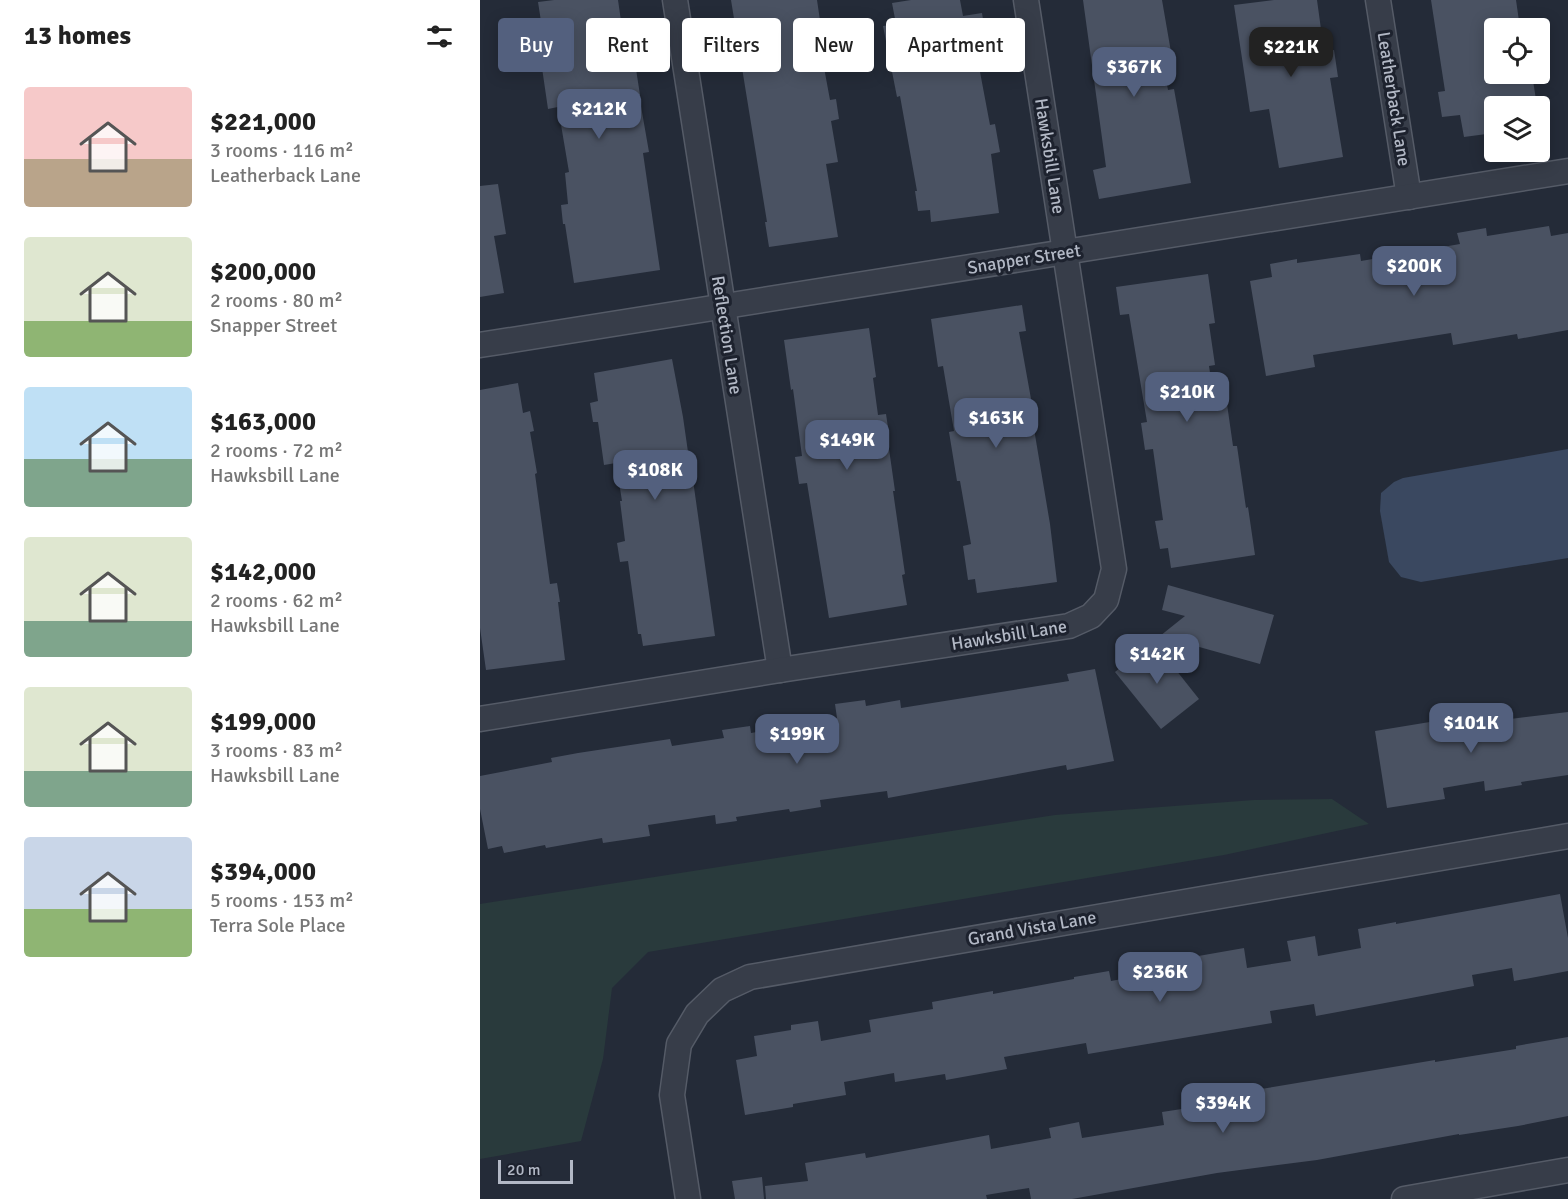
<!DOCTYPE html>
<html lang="en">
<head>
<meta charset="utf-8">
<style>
  body { margin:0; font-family:Signika,sans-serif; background:#f6f6f6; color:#222; height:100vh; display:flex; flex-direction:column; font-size:22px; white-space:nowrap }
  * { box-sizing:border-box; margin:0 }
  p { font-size:20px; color:#767676 }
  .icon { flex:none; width:33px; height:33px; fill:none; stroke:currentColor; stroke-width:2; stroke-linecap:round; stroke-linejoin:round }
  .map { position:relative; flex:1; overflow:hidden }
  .sheet { display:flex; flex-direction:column; background:#fff; width:480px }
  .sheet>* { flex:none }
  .hud { position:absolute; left:18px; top:18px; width:570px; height:54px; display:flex; gap:12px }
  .tools { position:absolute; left:1004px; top:18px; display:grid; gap:12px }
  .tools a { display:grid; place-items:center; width:66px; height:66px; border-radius:6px; background:#fff; box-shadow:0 3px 15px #0003; font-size:30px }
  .scale { position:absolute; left:18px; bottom:15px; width:75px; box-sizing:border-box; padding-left:6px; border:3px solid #b2b8c5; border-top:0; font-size:16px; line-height:21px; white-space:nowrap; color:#b2b8c5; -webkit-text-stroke:4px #1d222e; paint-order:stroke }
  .price { position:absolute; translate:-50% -51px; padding:0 14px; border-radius:12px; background:#53607e; color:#fff; font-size:20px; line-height:39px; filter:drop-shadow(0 2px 3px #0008) }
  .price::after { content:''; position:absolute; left:50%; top:36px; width:18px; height:14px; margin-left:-9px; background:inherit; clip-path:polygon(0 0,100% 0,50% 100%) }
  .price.on { background:#222; color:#fff }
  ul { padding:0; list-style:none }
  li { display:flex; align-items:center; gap:18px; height:150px; padding:0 24px }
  li span { display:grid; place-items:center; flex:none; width:168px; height:120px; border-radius:6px; color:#555 }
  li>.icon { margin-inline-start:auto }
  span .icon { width:72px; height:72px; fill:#fffc; stroke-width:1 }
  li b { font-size:26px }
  h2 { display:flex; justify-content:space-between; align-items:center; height:72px; padding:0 24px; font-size:26px }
  .tag { padding:0 21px; border-radius:6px; background:#fff; box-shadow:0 3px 15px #0003; font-size:21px; line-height:54px }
  .tag.on { background:#53607e; color:#fff }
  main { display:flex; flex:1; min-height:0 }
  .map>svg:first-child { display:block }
</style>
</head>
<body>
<main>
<section class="sheet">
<h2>13 homes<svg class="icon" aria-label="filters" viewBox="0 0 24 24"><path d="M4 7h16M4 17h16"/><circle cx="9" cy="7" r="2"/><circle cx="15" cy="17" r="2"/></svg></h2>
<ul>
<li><span style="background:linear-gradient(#f6c9c9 60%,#b9a48a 0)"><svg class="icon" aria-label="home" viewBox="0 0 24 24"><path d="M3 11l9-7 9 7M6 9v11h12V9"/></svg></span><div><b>$221,000</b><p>3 rooms · 116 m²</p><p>Leatherback Lane</p></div></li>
<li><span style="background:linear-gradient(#dfe7d0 70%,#8fb573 0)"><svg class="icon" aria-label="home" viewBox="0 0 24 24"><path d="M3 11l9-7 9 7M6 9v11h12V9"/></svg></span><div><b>$200,000</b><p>2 rooms · 80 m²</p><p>Snapper Street</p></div></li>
<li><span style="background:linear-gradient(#bfe0f5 60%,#7fa58c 0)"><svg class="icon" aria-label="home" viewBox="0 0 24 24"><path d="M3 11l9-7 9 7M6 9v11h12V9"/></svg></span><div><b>$163,000</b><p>2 rooms · 72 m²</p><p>Hawksbill Lane</p></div></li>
<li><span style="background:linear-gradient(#dfe7d0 70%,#7fa58c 0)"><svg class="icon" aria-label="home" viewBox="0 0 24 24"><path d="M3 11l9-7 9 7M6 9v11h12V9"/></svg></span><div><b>$142,000</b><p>2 rooms · 62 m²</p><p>Hawksbill Lane</p></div></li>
<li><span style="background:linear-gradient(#dfe7d0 70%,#7fa58c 0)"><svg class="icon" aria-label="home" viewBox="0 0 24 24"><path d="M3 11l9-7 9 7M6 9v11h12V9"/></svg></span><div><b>$199,000</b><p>3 rooms · 83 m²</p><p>Hawksbill Lane</p></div></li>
<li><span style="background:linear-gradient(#c9d6e8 60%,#8fb573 0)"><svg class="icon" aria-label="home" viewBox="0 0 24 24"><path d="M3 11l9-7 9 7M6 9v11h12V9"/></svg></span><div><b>$394,000</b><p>5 rooms · 153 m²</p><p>Terra Sole Place</p></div></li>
</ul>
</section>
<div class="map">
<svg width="1088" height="1199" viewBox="0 0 1088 1199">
  <rect width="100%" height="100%" fill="#242b38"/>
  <!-- green -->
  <path fill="#293a3c" d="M852 799 889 824 744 855 168 952 132 988 123 1059 101 1141 0 1159V904L575 815 774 800Z"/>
  <!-- water -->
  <path fill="#3a4860" d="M1088 449V558L941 582 921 577 909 562 900 511 901 493 914 482 923 478Z"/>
  <!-- building -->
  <g fill="#4a5262">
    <path d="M74 0H138L148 70 156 69 160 95H159L169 152 163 153 180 270 94 283 85 224H83L81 205 88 204 85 173 89 172 78 107 68 109 61 61 67 60 58 2Z"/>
    <path d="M251 0H337L342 34 338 35 350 100 356 99 359 119 351 121 358 162 346 164 358 237 289 247 285 222H287Z"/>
    <path d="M431 0H480L483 16 502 13 506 38 494 40 510 125 515 124 520 152 511 154 519 213 451 222 450 210 438 211 435 191H437L420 96 417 97 403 26 416 24 412 3Z"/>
    <path d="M603 0H682L691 52 681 53 688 90 694 89 711 183 619 199 613 170 626 167Z"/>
    <path d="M794 0H837L844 51 854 50 858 77 850 78 863 157 799 168 789 109 770 112 754 5Z"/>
    <path d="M951 0H1036L1040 28H1014V74H1052L1057 106H1014V133L984 137 980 115 962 117 958 92 965 91Z"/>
    <path d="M18 184 26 234 14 236 24 293 0 297V186Z"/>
    <path d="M1069 226 1071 236 1088 233V330L1038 339 1037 334 973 345 971 333 833 355 835 367 786 376 770 281 792 277 790 264 817 259V263L880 254 881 261 980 244 977 233 1006 228 1007 236Z"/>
    <path d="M728 274 735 323 729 324 735 365 729 366 732 386 736 406 747 404 753 446H757L766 508 768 507 775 555 691 568 688 548 680 549 675 521 683 520 673 449 665 450 661 423 667 422 649 314 640 315 636 287Z"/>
    <path d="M542 305 546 331 539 332 553 410 551 411 570 524 577 582 497 593 495 579 488 580 483 546 491 544 480 481H477L469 432 474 431 463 366 458 367 451 319Z"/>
    <path d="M389 328 396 377 393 378 398 415 406 414 409 434 407 435 415 491H413L425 574 422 575 427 605 349 618 327 483 319 484 315 457 322 456 313 389 311 390 304 340Z"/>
    <path d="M192 359 203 417 211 473H212L235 636 163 646 161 634H158L148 561 140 562 137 543 145 541 140 501H142L136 463 124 465 118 422H113L110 403 118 401 114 373Z"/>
    <path d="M38 383 43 413 50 411 54 431 50 432 57 473 55 474 70 584 77 583 80 602H78L85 660 6 670 0 628V390Z"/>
    <path d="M688 585 794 615 780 664 680 636 705 616 682 610Z"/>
    <path d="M673 641 719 699 681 729 635 672Z"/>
    <path d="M615 669 634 761 587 770 586 765 408 798 407 791 340 800 341 807 310 812 309 809 256 817 257 821 236 824 235 815 168 825 170 836 123 843 122 838 66 848 65 845 24 853 22 846 8 849 0 809V776L72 762 71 758 98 753 190 739 192 746 244 738 242 730 270 726 271 733 357 718 355 704 385 700 386 706 420 700 421 708 589 681 587 674Z"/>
    <path d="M1029 708 1030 719 1088 712V775L1041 782 1042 785 1005 791 1004 781 963 788 965 799 907 808 895 731 968 719V718Z"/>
    <path d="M1080 894 1088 938V971L1034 981 1032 968 992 975 994 986 863 1011 836 1016 834 1004 790 1011 792 1023 608 1054 606 1043 524 1057 527 1069 466 1080 465 1074 415 1082 414 1073 364 1082 366 1095 313 1104V1107L265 1115 256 1060 277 1056 274 1036 311 1030V1025L338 1021 341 1041 391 1032 389 1020 453 1009 452 1002 513 991V994L594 979V977L629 971 631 981 669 974 667 965 764 948 767 968 811 961 807 941 835 936 838 956 881 948 878 929 916 922V924Z"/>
    <path d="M1088 1037V1116L1038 1126 979 1135V1134L837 1160 737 1173 592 1199H551L549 1188 506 1195 507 1199H286L285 1186 328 1181 325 1163 385 1153 386 1158 509 1135 511 1149 571 1138 569 1128 599 1122 602 1138 684 1125 682 1112 728 1105 731 1119 773 1112 769 1091 955 1060V1062L1036 1049V1046Z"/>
    <path d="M282 1177 284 1199H255L252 1181Z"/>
  </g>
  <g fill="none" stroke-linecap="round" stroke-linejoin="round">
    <defs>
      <g id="minor">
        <path d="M195 0 300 670"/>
        <path d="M898 0 929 197"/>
        <path d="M0 345 585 252 1088 171"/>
        <path d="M0 719 300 670 589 626 611 616 626 600 634 569 546 0"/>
        <path d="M208 1199 192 1095 199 1044 217 1014 242 990 270 977 1088 836"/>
        <path d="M924 1199 1088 1170"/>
      </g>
    </defs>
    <!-- minor casing -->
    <use href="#minor" stroke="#555b67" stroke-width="27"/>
    <!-- minor -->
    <use href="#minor" stroke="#373d49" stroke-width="24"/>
  </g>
  <g text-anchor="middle" stroke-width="6" stroke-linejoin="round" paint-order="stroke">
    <!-- street labels -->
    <g font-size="18" fill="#b2b8c5" stroke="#1d222e">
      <text transform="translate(914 99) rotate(81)" y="6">Leatherback Lane</text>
      <text transform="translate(570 156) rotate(81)" y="6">Hawksbill Lane</text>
      <text transform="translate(544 259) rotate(-9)" y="6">Snapper Street</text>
      <text transform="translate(247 335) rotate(81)" y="6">Reflection Lane</text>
      <text transform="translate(529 635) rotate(-9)" y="6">Hawksbill Lane</text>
      <text transform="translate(552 928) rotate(-10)" y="6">Grand Vista Lane</text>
    </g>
  </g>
</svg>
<div class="tools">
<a><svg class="icon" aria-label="locate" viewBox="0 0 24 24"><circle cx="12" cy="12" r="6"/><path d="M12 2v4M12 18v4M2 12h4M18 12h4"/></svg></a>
<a><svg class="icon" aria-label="layers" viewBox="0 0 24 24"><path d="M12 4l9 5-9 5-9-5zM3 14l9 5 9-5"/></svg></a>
</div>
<div class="scale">20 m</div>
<b class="price on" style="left:811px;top:78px">$221K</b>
<b class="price" style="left:654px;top:98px">$367K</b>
<b class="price" style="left:119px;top:140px">$212K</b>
<b class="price" style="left:934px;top:297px">$200K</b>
<b class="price" style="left:707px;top:423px">$210K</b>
<b class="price" style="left:516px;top:449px">$163K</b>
<b class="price" style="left:367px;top:471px">$149K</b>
<b class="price" style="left:175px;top:501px">$108K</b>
<b class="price" style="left:677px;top:685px">$142K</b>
<b class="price" style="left:991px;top:754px">$101K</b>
<b class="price" style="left:317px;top:765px">$199K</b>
<b class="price" style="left:680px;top:1003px">$236K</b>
<b class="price" style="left:743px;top:1134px">$394K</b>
<div class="hud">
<a class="tag on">Buy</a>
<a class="tag">Rent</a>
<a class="tag">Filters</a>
<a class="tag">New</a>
<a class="tag">Apartment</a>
</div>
</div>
</main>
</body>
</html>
